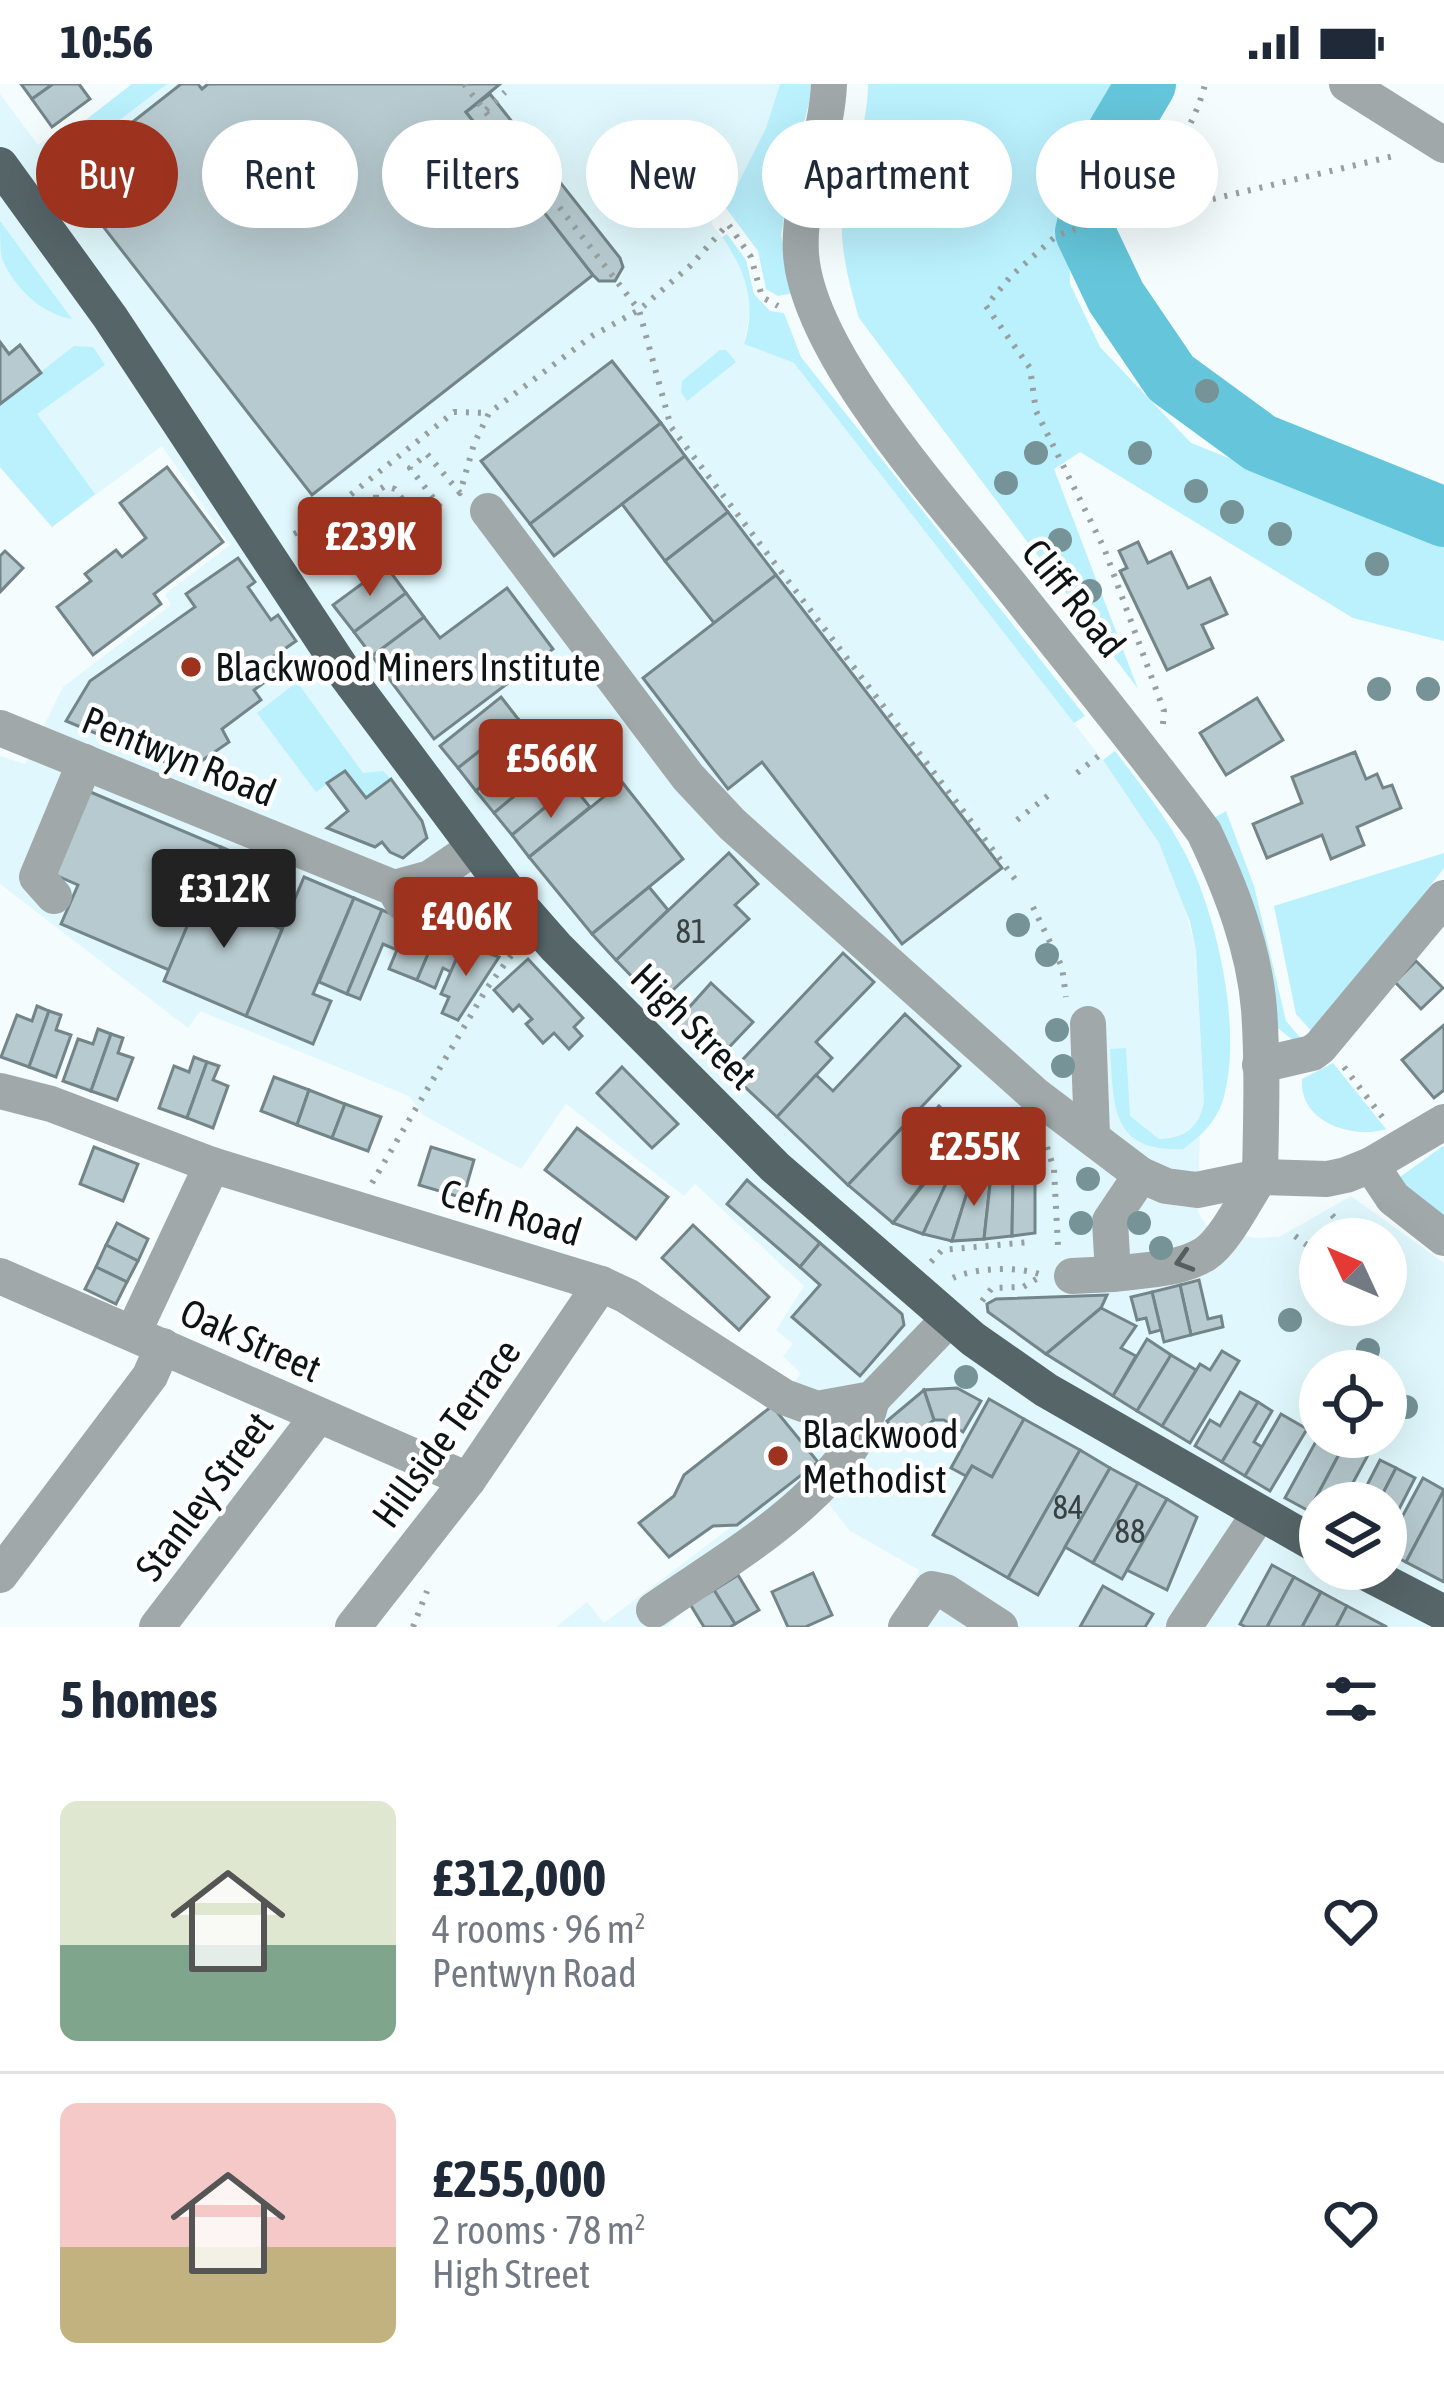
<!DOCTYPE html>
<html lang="en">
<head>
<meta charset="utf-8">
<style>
  body { margin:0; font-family:"Asap Condensed",sans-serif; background:#f2f2f3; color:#1f2937; height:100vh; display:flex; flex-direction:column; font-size:45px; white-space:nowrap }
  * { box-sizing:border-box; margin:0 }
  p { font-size:39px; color:#747a83 }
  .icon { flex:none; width:66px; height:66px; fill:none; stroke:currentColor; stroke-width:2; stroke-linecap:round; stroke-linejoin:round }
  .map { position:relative; height:1543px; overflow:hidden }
  .side { display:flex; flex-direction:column; background:#fff; flex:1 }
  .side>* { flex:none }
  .top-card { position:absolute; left:36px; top:36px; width:1374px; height:108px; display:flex; gap:24px }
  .needle { width:78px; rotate:314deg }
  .fabs { position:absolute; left:1299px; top:1134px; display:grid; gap:24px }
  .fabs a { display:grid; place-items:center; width:108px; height:108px; border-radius:50%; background:#fff; box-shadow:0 12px 48px #0002; font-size:60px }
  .price { position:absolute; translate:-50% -102px; padding:0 27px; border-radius:12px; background:#9d331f; color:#fff; font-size:39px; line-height:78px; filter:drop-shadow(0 3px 6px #0008) }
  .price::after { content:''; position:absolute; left:50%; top:72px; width:36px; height:27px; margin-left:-18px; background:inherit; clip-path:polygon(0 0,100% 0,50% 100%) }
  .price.selected { background:#222; color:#fff }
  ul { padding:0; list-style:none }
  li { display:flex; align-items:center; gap:36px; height:300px; padding:0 60px }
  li+li { border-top:3px solid #e0e1e3 }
  li span { display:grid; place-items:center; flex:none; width:336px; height:240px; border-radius:18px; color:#555 }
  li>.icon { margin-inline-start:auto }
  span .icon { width:144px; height:144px; fill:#fffc; stroke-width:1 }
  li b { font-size:51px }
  h2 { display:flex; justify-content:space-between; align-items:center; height:144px; padding:0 60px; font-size:51px }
  .chip { padding:0 42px; border-radius:54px; background:#fff; box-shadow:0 12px 48px #0002; font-size:42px; line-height:108px }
  .chip.selected { background:#9d331f; color:#fff }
  .status { display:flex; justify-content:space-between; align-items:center; height:84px; padding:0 60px; background:#fff; direction:ltr }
  .status svg { height:33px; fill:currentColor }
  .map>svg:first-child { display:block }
</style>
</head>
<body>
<div class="status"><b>10:56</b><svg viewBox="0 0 49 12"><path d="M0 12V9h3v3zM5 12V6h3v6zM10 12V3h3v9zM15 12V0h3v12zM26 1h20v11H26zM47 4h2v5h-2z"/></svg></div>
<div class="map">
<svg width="1444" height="1543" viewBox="0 0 1444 1543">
  <rect width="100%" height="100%" fill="#f4fcfe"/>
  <!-- built -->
  <path fill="#e0f8fd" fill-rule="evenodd" d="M132 0H780L766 44 736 105 711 139 742 181 751 222 744 260 794 279 1119 697 1159 759 1179 804 1196 866 1204 1019 1200 1038 1198 1128 1206 1141 1224 1147 1254 1154 1279 1153 1351 1112 1444 1179V1543H895L919 1486 850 1447 828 1419 738 1491 690 1520 667 1543H556L587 1518 604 1539 817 1378 772 1322 801 1290 783 1272 793 1260 776 1246 804 1202 695 1100 684 1112 566 1020 521 1085 423 1031 409 1012 200 927 188 944 0 800V672L25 680 63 603 171 521 165 510 230 461 162 362 52 443 0 383V10L38 61 51 52 57 58ZM1320 1155H1386V1221H1320ZM1320 1287H1386V1353H1320ZM1320 1419H1386V1485H1320Z"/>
  <!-- green -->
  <g fill="#baf1fd">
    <path d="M132 0H167L68 75 56 59Z"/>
    <path d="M780 0H814L793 80 781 151 793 209 778 212 766 205 758 167 726 124 766 44Z"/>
    <path d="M868 0H1122L1092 48 1068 119 1070 200 1100 263 1191 359 1444 460V557L1353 534 1080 368 1054 385 1138 605 859 234C848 195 836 153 845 112 853 73 868 40 868 0Z"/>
    <path d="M0 137 72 235C41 230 15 204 2 175 0 165 0 148 0 137Z"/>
    <path d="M727 150 746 176 754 210 770 227 784 229 801 273 1085 632 1074 639 794 279 744 260C757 220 746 187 722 153Z"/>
    <path d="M74 262 93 263 105 281 37 330 95 410 52 443 0 383V320Z"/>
    <path d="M720 266H726L736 278 687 317 681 308 682 297Z"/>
    <path d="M297 598 363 689 383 687 391 695 366 714 345 687 316 708 257 629Z"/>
    <path d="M1115 667C1141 701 1168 735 1187 773 1218 835 1243 948 1223 1016 1216 1038 1201 1052 1183 1065 1110 1068 1114 1022 1110 965L1126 964 1130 1032 1159 1055C1186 1054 1198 1044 1204 1019L1196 866 1190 838 1159 759 1103 676Z"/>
    <path d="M1226 727 1254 802 1286 937 1303 957 1295 958 1278 944 1212 735Z"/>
    <path d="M1444 769V784L1315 951 1296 930 1274 822Z"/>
    <path d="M1333 979 1386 1045C1352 1056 1298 1037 1302 995Z"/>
    <path d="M1443 1062 1444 1063V1133L1402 1109 1400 1093Z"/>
  </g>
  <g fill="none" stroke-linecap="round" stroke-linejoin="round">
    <!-- river -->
    <path stroke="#65c6db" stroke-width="60" d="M1146 0 1104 71 1085 148 1116 213 1171 294 1260 359 1444 433"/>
  </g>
  <!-- building -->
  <g fill="#b7cacf" stroke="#738589" stroke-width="3">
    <path d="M21 0H53L32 15Z"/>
    <path d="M53 0H79L90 15 52 43 32 15Z"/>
    <path d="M181 0H198L202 5 208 0H500L466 28 593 191 312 411 102 141 112 133 74 84Z"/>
    <path d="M490 10 620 174 623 183 615 197H599L593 191 466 28Z"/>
    <path d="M0 258 9 270 20 261 41 289 0 320Z"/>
    <path d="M612 277 661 339 530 440 481 377Z"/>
    <path d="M661 339 685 372 554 472 530 440Z"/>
    <path d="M685 372 728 428 665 477 622 420Z"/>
    <path d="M167 383 223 458 154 510 161 520 93 571 57 523 91 497 85 490 116 466 122 473 146 454 120 419Z"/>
    <path d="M728 428 776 491 714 539 665 477Z"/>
    <path d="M1138 458 1148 479 1171 468 1188 504 1210 494 1227 530 1202 541 1213 564 1167 586 1120 487 1127 484 1119 467Z"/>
    <path d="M5 467 23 484 0 508V472Z"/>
    <path d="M238 474 255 498 248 503 271 536 278 531 296 557 267 577 276 590 254 606 261 616 222 645 229 658 187 687 66 637 90 597 195 523 186 510Z"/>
    <path d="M386 482 406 509 354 548 333 521Z"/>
    <path d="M776 491 1002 784 902 860 762 678 728 705 643 594Z"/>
    <path d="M507 504 553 565 434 655 372 572 424 533 440 554Z"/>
    <path d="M406 509 424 533 372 572 354 548Z"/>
    <path d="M501 613 519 636 458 684 440 662Z"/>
    <path d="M1257 614 1283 656 1226 691 1200 649Z"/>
    <path d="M519 636 536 657 476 707 458 684Z"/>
    <path d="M536 657 554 679 494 729 476 707Z"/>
    <path d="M1355 668 1366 695 1377 690 1383 704 1392 701 1401 724 1357 743 1364 761 1331 775 1322 751 1267 774 1253 740 1302 719 1292 693Z"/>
    <path d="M554 679 572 701 512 751 494 729Z"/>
    <path d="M345 687 366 714 391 695 422 737 427 754 403 774 390 768 382 758 375 763 327 744 348 727 327 699Z"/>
    <path d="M622 698 683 775 592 850 529 773Z"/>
    <path d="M572 701 590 723 529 773 512 751Z"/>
    <path d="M88 707 221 763 169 886 61 840 78 801 53 790Z"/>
    <path d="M221 763 242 772 227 809 205 800Z"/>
    <path d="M729 769 758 800 735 821 749 835 658 920 616 876Z"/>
    <path d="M304 793 354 814 313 910 331 917 313 960 246 932Z"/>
    <path d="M205 800 268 826 263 837 282 845 246 932 164 897Z"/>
    <path d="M649 803 668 826 616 876 592 850Z"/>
    <path d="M354 814 382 826 347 910 319 898Z"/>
    <path d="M382 826 409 837 397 866 383 860 360 915 347 910Z"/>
    <path d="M409 837 437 849 417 896 389 885Z"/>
    <path d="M437 849 463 860 451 888 443 884 435 904 417 896Z"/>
    <path d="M463 860 499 873 458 936 442 929 449 913 441 910Z"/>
    <path d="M843 869 874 898 816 958 832 974 777 1033 730 989Z"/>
    <path d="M528 875 583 934 574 943 582 952 569 965 554 949 543 959 526 940 532 935 519 921 513 927 494 906Z"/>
    <path d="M1416 877 1443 904 1421 925 1395 898Z"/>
    <path d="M711 899 753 938 717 976 676 938Z"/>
    <path d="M37 922 49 927 29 983 1 973 17 931 32 937Z"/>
    <path d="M49 927 61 931 56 946 71 951 56 993 29 983Z"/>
    <path d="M905 930 960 982 848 1101 777 1033 816 991 833 1007Z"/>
    <path d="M1444 941V1006L1434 1014 1402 976Z"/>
    <path d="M98 945 111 950 91 1007 63 997 78 955 93 960Z"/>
    <path d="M111 950 123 954 118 969 133 974 117 1016 91 1007Z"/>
    <path d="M194 973 207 978 187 1034 159 1024 174 982 189 988Z"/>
    <path d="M207 978 219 982 213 996 228 1002 213 1044 187 1034Z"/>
    <path d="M622 983 678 1040 652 1064 597 1009Z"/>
    <path d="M274 993 309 1006 297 1041 261 1027Z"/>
    <path d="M309 1006 345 1020 332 1054 297 1041Z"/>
    <path d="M345 1020 381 1033 368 1067 332 1054Z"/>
    <path d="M939 1022 953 1035 921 1069 936 1082 893 1139 848 1101 902 1044 911 1053Z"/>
    <path d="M1013 1038 1022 1039V1054L1028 1053 1029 1067H1013Z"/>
    <path d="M959 1043 970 1047 923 1150 893 1139 943 1076Z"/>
    <path d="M577 1044 668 1113 636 1155 545 1086Z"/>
    <path d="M970 1047 978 1050 964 1083 974 1086 952 1157 923 1150Z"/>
    <path d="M94 1063 138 1080 123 1117 80 1100Z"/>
    <path d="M431 1063 474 1076 463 1114 419 1101Z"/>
    <path d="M1013 1067H1029L1028 1078 1035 1077V1091H1013Z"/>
    <path d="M974 1086 991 1091 984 1155 952 1157Z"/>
    <path d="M991 1091H1013L1012 1152 984 1155Z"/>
    <path d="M1013 1091H1035V1149L1012 1152Z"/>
    <path d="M747 1096 820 1159 800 1183 727 1120Z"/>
    <path d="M117 1139 148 1155 138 1177 106 1161Z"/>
    <path d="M693 1141 769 1213 739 1246 662 1174Z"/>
    <path d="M820 1159 902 1230 904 1241 860 1292 792 1233 820 1201 800 1183Z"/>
    <path d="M106 1161 138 1177 127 1198 96 1183Z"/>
    <path d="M96 1183 127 1198 116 1220 85 1205Z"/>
    <path d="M1199 1196 1208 1235 1221 1232 1223 1243 1191 1251 1180 1201Z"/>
    <path d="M1180 1201 1191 1251 1164 1258 1152 1208Z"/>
    <path d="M1152 1208 1161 1246 1150 1249 1146 1234 1137 1236 1131 1213Z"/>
    <path d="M1107 1211 1101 1224 1046 1270 988 1228 987 1220 996 1215Z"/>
    <path d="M1101 1224 1136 1242 1121 1264 1136 1272 1113 1312 1046 1270Z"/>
    <path d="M1147 1255 1171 1271 1137 1327 1113 1312Z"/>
    <path d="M1222 1267 1239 1277 1190 1359 1162 1342 1200 1280 1210 1286Z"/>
    <path d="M1171 1271 1196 1286 1162 1342 1137 1327Z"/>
    <path d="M957 1304 981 1317 963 1348 944 1336H934L924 1306Z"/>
    <path d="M924 1306 934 1336 904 1360 887 1337Z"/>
    <path d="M1240 1308 1258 1318 1222 1378 1195 1362 1210 1336 1220 1342Z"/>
    <path d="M989 1315 1024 1335 992 1393 972 1382 966 1392 951 1384Z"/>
    <path d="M1258 1318 1272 1327 1254 1358 1262 1363 1245 1392 1222 1378Z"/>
    <path d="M772 1322 818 1378 737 1441 713 1442 669 1473 639 1439 674 1412 684 1391Z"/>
    <path d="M1281 1330 1307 1345 1270 1407 1245 1392Z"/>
    <path d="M1024 1335 1080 1366 1008 1494 933 1451 972 1382 992 1393Z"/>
    <path d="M1320 1350 1345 1359 1309 1427 1285 1414Z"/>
    <path d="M1345 1359 1368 1371 1342 1419H1320V1433L1309 1427Z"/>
    <path d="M1080 1366 1110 1384 1038 1511 1008 1494Z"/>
    <path d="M1380 1376 1396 1384 1378 1419H1342L1350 1405 1362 1411Z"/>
    <path d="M1110 1384 1138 1399 1093 1479 1065 1463Z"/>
    <path d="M1396 1384 1415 1394 1397 1429 1402 1433 1386 1463V1419H1378Z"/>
    <path d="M1423 1394 1444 1406 1406 1478 1386 1468V1463Z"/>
    <path d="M1138 1399 1167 1415 1122 1495 1093 1479Z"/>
    <path d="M1444 1406V1498L1406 1478Z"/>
    <path d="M1167 1415 1197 1433 1167 1506 1127 1486Z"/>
    <path d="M1272 1481 1294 1493 1267 1543H1246L1240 1540Z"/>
    <path d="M813 1489 832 1531 805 1543H788L772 1508Z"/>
    <path d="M738 1491 759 1526 735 1540 714 1506Z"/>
    <path d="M1294 1493 1321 1508 1302 1543H1267Z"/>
    <path d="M1103 1502 1153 1530 1145 1543H1080Z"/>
    <path d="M714 1506 735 1540 730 1543H704L690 1520Z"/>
    <path d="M1321 1508 1347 1522 1336 1543H1302Z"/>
    <path d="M1347 1522 1387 1543H1336Z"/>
  </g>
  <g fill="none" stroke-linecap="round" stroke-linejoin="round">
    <!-- path -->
    <g stroke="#979fa0" stroke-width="6" stroke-dasharray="3 9" stroke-linecap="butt">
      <path d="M464 0 639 226 671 343 1018 799"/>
      <path d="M486 26 505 8"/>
      <path d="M1151 126C1163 80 1194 46 1205 0"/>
      <path d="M327 437 339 420 454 328 489 329"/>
      <path d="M336 445 348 438 368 439 391 469 406 457 376 416V408L385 402 395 405 420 439 441 424 410 384 427 370 460 409 474 360 489 329 592 252 639 226 690 182 728 140 751 173 762 213 778 222"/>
      <path d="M294 450 321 435C353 452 341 469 318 486"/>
      <path d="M1163 640 1164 627 1104 464 1036 327 1030 284 986 222 1011 192 1056 152 1120 130 1196 119 1398 71"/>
      <path d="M1077 689 1101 670"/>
      <path d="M1017 736 1054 707"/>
      <path d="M1033 823 1062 883 1066 913"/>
      <path d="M1344 983 1383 1034"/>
      <path d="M1047 1063 1054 1085 1058 1162"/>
      <path d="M372 1099 487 904 516 865"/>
      <path d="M1332 1131 1354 1155"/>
      <path d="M1295 1152 1320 1171"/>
      <path d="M931 1178 942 1166 1030 1158"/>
      <path d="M953 1194C974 1184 1016 1182 1039 1190"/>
      <path d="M982 1217 992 1204 1023 1203 1038 1194"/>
      <path d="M413 1543 427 1507"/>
    </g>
    <!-- minor -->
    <g stroke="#a0a8aa" stroke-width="36">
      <path d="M829 0C827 57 797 112 801 170 808 270 944 419 1007 497 1073 580 1140 662 1204 748 1230 803 1254 863 1259 925 1263 981 1261 1037 1260 1093"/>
      <path d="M1347 0 1444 61"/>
      <path d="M488 427 688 693 732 740 1034 1010 1141 1091 1166 1102 1197 1106 1260 1093 1327 1095 1346 1091 1371 1081 1444 1038"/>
      <path d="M0 644 394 804 402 818C450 835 468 841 512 813"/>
      <path d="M394 804 430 794 474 764"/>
      <path d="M54 812 37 793 85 678"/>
      <path d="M1088 940 1092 1051"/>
      <path d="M1260 981 1312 969 1320 963 1444 814"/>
      <path d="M0 1007 51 1020 212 1081 601 1200 627 1212 784 1313 817 1325 872 1315 949 1235"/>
      <path d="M1371 1081 1393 1114 1444 1154"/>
      <path d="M1141 1091 1110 1137 1113 1190C1142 1186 1180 1186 1205 1170 1225 1157 1246 1114 1260 1093"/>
      <path d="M0 1192 468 1396"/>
      <path d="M1072 1192 1113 1190"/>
      <path d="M133 1249 212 1081"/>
      <path d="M0 1491 150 1292 163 1262"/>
      <path d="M654 1526C726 1475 851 1408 872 1315"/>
      <path d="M157 1543 318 1332"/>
      <path d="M353 1543 468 1396 601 1200"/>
      <path d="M906 1543 932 1505 946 1508 1000 1543"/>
      <path d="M1184 1543 1259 1430"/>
    </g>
    <!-- major -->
    <g stroke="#566568" stroke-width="36">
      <path d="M0 81 110 233 344 588 512 813 556 863 775 1083 973 1255 1046 1306 1320 1463"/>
      <path d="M1359 1485 1444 1529"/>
    </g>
  </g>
  <!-- trees -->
  <g fill="#769398">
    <circle cx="1207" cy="307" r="12"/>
    <circle cx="1036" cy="369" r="12"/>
    <circle cx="1140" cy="369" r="12"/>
    <circle cx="1006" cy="399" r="12"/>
    <circle cx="1196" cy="407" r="12"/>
    <circle cx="1232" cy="428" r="12"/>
    <circle cx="1280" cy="450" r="12"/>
    <circle cx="1060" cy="456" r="12"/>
    <circle cx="1377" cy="480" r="12"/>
    <circle cx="1090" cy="507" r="12"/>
    <circle cx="1379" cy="605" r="12"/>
    <circle cx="1428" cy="605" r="12"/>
    <circle cx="1018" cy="841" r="12"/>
    <circle cx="1047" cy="871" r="12"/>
    <circle cx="1057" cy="946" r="12"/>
    <circle cx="1063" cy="982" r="12"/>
    <circle cx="1088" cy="1095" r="12"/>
    <circle cx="1081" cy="1139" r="12"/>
    <circle cx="1139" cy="1139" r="12"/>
    <circle cx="1161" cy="1164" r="12"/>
    <circle cx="1290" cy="1236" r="12"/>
    <circle cx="1368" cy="1266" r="12"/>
    <circle cx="966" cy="1293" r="12"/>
    <circle cx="1406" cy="1323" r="12"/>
  </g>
  <!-- one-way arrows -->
  <defs><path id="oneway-chevron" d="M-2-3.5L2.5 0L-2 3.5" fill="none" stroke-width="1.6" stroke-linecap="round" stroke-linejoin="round" transform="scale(3)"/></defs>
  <use stroke="#565e60" href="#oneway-chevron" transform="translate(1184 1177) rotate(163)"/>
  <!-- markers -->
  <g fill="#9d331f" stroke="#fff" stroke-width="4.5">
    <circle cx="191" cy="583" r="12"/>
    <circle cx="778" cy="1372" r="12"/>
  </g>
  <g text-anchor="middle" stroke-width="9" stroke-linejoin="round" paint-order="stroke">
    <!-- number labels -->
    <g font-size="33" fill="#384244">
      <text x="691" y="859">81</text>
      <text x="1068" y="1435">84</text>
      <text x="1130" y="1459">88</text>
    </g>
    <!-- street labels -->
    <g font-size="39" fill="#0d1415" stroke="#fff">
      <text transform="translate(1074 514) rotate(51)" y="14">Cliff Road</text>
      <text transform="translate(179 672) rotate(22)" y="14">Pentwyn Road</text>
      <text transform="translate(694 942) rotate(45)" y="14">High Street</text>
      <text transform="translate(511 1128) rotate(17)" y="14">Cefn Road</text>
      <text transform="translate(251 1256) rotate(24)" y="14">Oak Street</text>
      <text transform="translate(446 1349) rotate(-54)" y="14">Hillside Terrace</text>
      <text transform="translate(204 1412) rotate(-53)" y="14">Stanley Street</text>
    </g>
    <!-- poi labels -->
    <g font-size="39" fill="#0d1415" stroke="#fff" text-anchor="start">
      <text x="215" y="597">Blackwood Miners Institute</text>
      <text x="802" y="1364">Blackwood<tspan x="802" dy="45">Methodist</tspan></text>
    </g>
  </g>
</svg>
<div class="fabs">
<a><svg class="needle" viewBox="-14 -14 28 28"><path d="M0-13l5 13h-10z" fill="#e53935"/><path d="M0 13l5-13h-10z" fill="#747a83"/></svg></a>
<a><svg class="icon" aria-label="locate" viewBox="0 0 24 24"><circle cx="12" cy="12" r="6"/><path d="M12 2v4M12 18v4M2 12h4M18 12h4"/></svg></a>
<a><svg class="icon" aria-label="layers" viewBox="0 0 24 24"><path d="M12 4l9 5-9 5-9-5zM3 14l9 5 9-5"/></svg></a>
</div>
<b class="price" style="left:370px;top:515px">£239K</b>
<b class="price" style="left:551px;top:737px">£566K</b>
<b class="price selected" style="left:224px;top:867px">£312K</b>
<b class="price" style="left:466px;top:895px">£406K</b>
<b class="price" style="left:974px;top:1125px">£255K</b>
<div class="top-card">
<a class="chip selected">Buy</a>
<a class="chip">Rent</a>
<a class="chip">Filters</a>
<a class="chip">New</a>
<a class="chip">Apartment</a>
<a class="chip">House</a>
</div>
</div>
<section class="side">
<h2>5 homes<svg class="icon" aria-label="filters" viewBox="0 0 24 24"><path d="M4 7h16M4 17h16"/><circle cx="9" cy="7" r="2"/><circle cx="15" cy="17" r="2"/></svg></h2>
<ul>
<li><span style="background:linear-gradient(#dfe7d0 60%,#7fa58c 0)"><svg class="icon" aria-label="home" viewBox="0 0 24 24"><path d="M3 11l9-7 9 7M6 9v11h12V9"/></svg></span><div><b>£312,000</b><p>4 rooms · 96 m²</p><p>Pentwyn Road</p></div><svg class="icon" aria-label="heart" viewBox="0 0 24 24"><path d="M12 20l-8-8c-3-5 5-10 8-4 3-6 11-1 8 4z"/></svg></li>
<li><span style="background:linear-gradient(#f6c9c9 60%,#c2b280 0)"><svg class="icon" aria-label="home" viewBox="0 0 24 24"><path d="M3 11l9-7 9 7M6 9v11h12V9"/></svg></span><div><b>£255,000</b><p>2 rooms · 78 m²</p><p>High Street</p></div><svg class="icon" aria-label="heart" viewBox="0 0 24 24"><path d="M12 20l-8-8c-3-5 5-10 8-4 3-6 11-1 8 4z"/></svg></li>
</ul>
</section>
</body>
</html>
